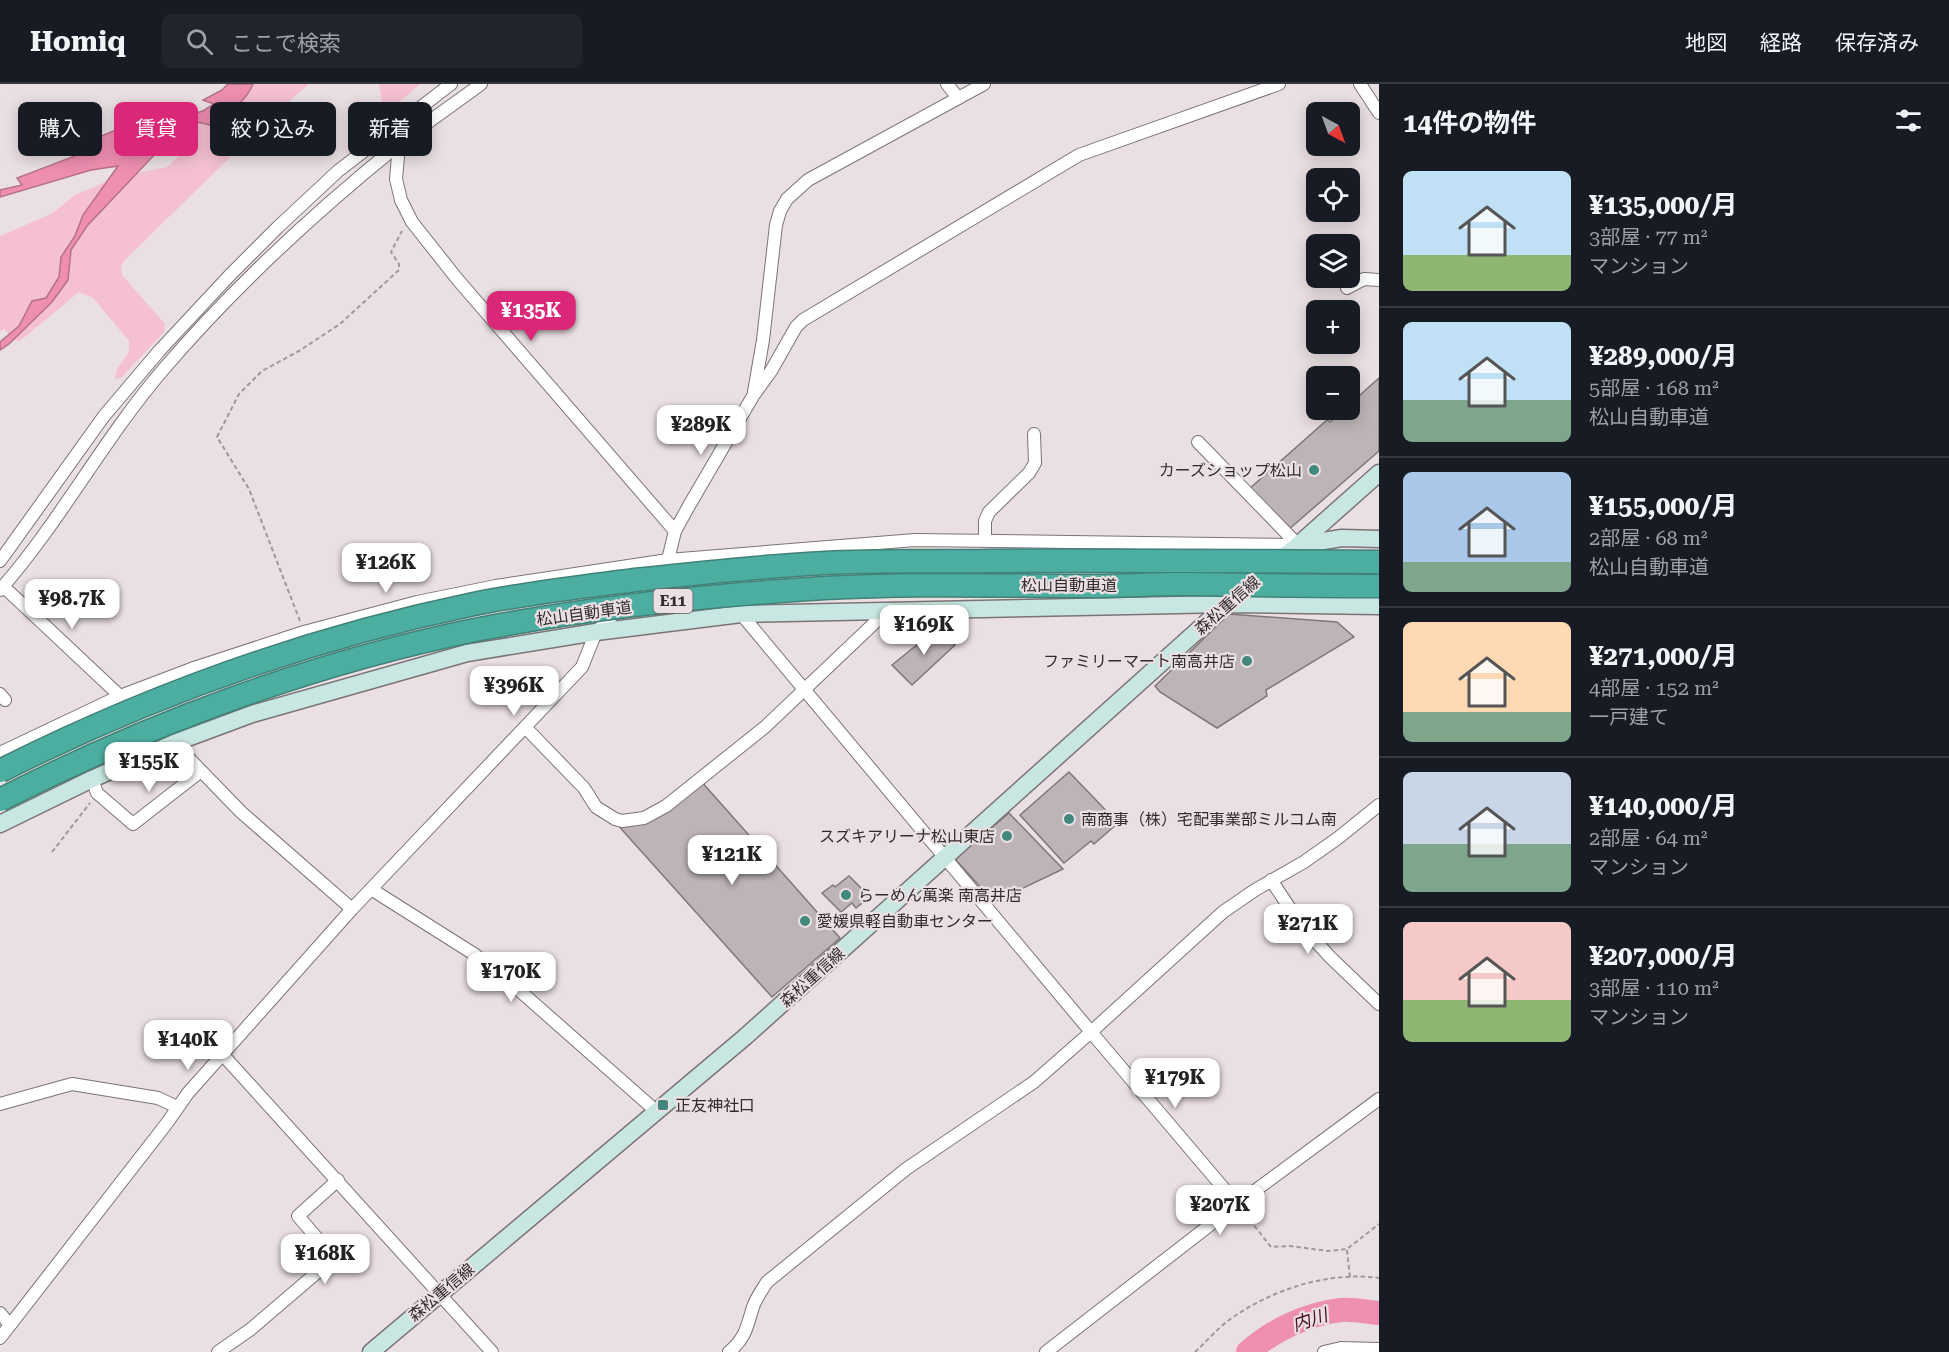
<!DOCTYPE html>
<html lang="ja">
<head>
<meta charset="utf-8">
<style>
  body { margin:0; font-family:"Roboto Serif","Noto Sans JP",serif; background:#20242c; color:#f1f3f6; height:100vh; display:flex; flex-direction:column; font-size:22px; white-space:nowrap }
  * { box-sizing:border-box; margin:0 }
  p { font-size:20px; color:#9ea1a6 }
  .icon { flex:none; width:33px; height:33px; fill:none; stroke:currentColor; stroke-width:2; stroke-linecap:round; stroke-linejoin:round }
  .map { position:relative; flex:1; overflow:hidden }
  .panel { display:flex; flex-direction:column; background:#171b24; width:570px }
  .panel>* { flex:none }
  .guide { position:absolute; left:18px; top:18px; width:570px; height:54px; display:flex; gap:12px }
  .needle { width:39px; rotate:139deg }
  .buttons { position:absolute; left:1306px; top:18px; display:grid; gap:12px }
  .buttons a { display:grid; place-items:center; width:54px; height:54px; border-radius:9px; background:#171b24; box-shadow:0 3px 15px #0003; font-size:30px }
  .price { position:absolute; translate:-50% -51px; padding:0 14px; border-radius:12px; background:#fff; color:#222; font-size:20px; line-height:39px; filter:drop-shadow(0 2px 3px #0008) }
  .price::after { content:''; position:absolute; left:50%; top:36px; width:18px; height:14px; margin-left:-9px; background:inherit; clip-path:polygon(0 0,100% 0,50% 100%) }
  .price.current { background:#db2777; color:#fff }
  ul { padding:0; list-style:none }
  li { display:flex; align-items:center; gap:18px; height:150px; padding:0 24px }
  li+li { border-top:2px solid #363941 }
  li span { display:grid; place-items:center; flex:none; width:168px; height:120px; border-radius:9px; color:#555 }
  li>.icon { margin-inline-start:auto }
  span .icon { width:72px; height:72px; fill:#fffc; stroke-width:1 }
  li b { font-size:26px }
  h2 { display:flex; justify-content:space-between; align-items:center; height:72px; padding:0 24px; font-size:26px }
  .chip { padding:0 21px; border-radius:9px; background:#171b24; box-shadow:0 3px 15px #0003; font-size:21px; line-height:54px }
  .chip.current { background:#db2777; color:#fff }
  header { display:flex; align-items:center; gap:36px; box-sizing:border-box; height:84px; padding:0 30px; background:#171b24; border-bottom:2px solid #363941 }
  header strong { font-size:28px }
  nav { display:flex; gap:33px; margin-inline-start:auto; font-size:21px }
  .search { width:420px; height:54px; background:#20242c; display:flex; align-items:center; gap:15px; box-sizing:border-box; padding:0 21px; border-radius:9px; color:#9ea1a6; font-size:22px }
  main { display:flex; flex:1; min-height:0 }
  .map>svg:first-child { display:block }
</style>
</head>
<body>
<header>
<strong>Homiq</strong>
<div class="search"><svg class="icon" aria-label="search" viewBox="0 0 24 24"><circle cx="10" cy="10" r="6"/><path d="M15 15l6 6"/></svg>ここで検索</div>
<nav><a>地図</a><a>経路</a><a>保存済み</a></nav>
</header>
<main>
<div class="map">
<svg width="1379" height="1268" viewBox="0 0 1379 1268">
  <rect width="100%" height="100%" fill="#eadfe2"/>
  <!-- green -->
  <g fill="#f5c1d2">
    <path d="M249 0H309L272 32 125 176 121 182 122 191 165 240 164 248 120 295 114 294 118 284 129 268V257L93 214 79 208 20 257 14 256 4 245 0 247V152L51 130 75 111 117 93 167 83 187 64 194 42Z"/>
    <path d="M379 0H420L390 26 382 19Z"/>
  </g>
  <!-- water -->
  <path fill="#ee8eb1" stroke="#b5718a" stroke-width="1.5" d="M228 0H253C247 16 226 33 210 41 190 36 168 34 148 43 140 46 135 53 126 53L127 70 159 44 174 42 185 54 156 69 87 142 71 166 68 196 52 218 9 260 0 266V258L19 242 32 217 46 214 59 193 61 173 75 152 83 131 118 82 91 86 0 113V106L22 101 17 94 75 72 80 64 96 65 99 53 123 43 134 45 157 33 175 29 184 32 203 27 214 20 203 16 222 6Z"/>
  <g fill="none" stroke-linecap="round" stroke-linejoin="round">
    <!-- river -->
    <path stroke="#ee8eb1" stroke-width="24" d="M1248 1268C1273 1246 1307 1230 1341 1226 1353 1225 1367 1228 1379 1229"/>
  </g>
  <!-- building -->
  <g fill="#beb4b7" stroke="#80777a" stroke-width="1.5">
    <path d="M1379 294V367L1288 446 1249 405 1327 336 1330 338 1344 326H1350V320Z"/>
    <path d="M1229 530 1337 538 1354 553 1266 606 1267 612 1217 644 1160 608 1155 602Z"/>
    <path d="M938 544 955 561 912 601 892 581Z"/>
    <path d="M1069 688 1118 739 1094 760 1091 757 1064 779 1020 731Z"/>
    <path d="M700 696 840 854 772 913 615 738 643 732Z"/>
    <path d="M1009 729 1063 785 994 818 955 775Z"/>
    <path d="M849 792 870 813 856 824 852 819 841 828 822 809 833 801 835 803Z"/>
  </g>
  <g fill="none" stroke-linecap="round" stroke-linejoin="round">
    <defs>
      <g id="street">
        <path d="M947 0 958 14"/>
        <path d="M1360 0 1379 29"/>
        <path d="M399 61 396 95 401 116 412 138 458 196 675 447"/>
        <path d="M1347 204 1364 195 1379 196"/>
        <path d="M754 308 763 256 776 141 780 127 787 115 808 96 984 0"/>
        <path d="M1198 358 1298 461"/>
        <path d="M985 456V437L989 428 1029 389 1035 379 1034 350"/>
        <path d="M0 477 104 332 160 266 230 191 278 143 338 87 451 0"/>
        <path d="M3 502 120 612"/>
        <path d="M0 506C60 438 103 356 162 287 232 205 313 130 397 62 424 40 453 21 481 0"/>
        <path d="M741 530 1091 948 1223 828 1255 806 1304 778 1338 754 1379 721"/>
        <path d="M0 610 5 616"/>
        <path d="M525 643 584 704 596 723 615 735 622 737 644 734 666 722 765 643 887 527"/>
        <path d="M174 659 241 728 352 825"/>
        <path d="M0 669 120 612 191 585 304 548 417 518 496 502 668 476 915 456 1298 461"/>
        <path d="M92 695 97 709 133 740 201 687"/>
        <path d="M1271 796 1301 841 1330 873 1379 920"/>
        <path d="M371 805 474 870 520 907 656 1027"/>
        <path d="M223 971 492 1268"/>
        <path d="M0 1020 72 1000 158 1014 177 1023"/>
        <path d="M0 1229 10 1241"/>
        <path d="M0 1254 167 1039 188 1009 352 825 582 583 596 548 668 476 675 447 690 420 753 312 771 287 796 243 803 236 1079 71 1279 0"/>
        <path d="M218 1268 251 1245 334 1174 298 1132 338 1096"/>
        <path d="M729 1268C746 1254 747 1242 753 1223 756 1214 762 1206 767 1198L906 1085 1034 998 1091 948 1237 1120"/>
        <path d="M1046 1268 1237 1120 1379 1015"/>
        <path d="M1324 1268 1341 1264 1379 1265"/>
      </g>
      <g id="secondary">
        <path d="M1298 461 1342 454 1379 455"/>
        <path d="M0 740 92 695 174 659 252 630 467 569 596 548 741 530 1227 520 1379 522"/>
        <path d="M371 1268 745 953 1227 520 1298 461 1379 389"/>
      </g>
    </defs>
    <!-- street casing -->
    <use href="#street" stroke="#7c7376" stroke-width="14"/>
    <!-- secondary casing -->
    <use href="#secondary" stroke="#7c7376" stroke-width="19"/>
    <!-- path -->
    <g stroke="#a0989a" stroke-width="2" stroke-dasharray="4.5 3" stroke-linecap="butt">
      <path d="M300 537 249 405 217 353 239 310 262 287 299 267 340 240 399 186V180L391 168 402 147"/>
      <path d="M52 768 90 719"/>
      <path d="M1245 1130 1271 1163 1290 1162 1328 1167 1347 1165 1379 1140"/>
      <path d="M1347 1166 1350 1193"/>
      <path d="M1195 1268C1206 1258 1217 1245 1229 1236 1271 1206 1327 1187 1379 1194"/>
    </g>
    <!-- street -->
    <use href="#street" stroke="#fff" stroke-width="12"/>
    <!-- secondary -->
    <use href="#secondary" stroke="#c9e7e2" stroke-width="16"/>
    <defs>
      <g id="highway-bridge">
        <path d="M0 687C149 612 310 554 474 520 527 509 581 503 635 496 698 489 762 482 826 479 880 476 935 478 989 477 1119 476 1249 477 1379 478"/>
        <path d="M0 716C150 639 315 578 480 545 594 523 710 511 825 504 915 499 1005 502 1095 502 1123 502 1152 500 1180 500 1247 501 1313 502 1379 502"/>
      </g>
    </defs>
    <!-- highway-bridge casing -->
    <use href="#highway-bridge" stroke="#428178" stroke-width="25" stroke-linecap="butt"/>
    <!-- highway-bridge -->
    <use href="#highway-bridge" stroke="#4baea0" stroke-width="22"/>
  </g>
  <!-- markers -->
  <g fill="#42887e" stroke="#eadfe2" stroke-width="2">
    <circle cx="1314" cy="386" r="6"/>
    <circle cx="1247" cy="577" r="6"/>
    <circle cx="1069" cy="735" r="6"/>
    <circle cx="1007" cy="752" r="6"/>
    <circle cx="846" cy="811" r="6"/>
    <circle cx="805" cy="837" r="6"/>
    <rect x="657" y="1015" width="12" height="12" rx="3"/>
  </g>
  <g text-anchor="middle" stroke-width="4.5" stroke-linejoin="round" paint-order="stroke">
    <!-- shield labels -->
    <rect fill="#eadfe2" stroke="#686264" stroke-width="1.5" x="653.5" y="505" width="39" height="24" rx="4.5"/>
    <g font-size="15" font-weight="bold" fill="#312d2e">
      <text x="673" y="522">E11</text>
    </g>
    <!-- poi labels -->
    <g font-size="16" fill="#312d2e" stroke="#eadfe2" text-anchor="start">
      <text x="1302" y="392" text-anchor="end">カーズショップ松山</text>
      <text x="1235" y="583" text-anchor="end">ファミリーマート南高井店</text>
      <text x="1081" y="741">南商事（株）宅配事業部ミルコム南</text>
      <text x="995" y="758" text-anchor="end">スズキアリーナ松山東店</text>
      <text x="858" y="817">らーめん萬楽 南高井店</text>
      <text x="817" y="843">愛媛県軽自動車センター</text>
      <text x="675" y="1027">正友神社口</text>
    </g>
    <!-- street labels -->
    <g font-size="16" fill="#312d2e" stroke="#eadfe2">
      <text x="1069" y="507">松山自動車道</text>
      <text transform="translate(1227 521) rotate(-41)" y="6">森松重信線</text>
      <text transform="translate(584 529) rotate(-8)" y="6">松山自動車道</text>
      <text transform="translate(812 893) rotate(-42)" y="6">森松重信線</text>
      <text transform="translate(441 1208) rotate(-40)" y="6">森松重信線</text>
    </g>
    <!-- water labels -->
    <g font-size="18" font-style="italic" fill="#4a102a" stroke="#eadfe2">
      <text transform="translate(1310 1236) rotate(-18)" y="6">内川</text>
    </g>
  </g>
</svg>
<div class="buttons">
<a><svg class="needle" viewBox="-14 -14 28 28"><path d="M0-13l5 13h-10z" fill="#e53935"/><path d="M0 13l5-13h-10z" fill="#9ea1a6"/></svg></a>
<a><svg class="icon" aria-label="locate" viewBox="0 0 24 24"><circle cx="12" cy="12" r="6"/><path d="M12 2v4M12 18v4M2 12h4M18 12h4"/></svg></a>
<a><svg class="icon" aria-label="layers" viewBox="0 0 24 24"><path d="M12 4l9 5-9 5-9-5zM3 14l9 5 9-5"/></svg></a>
<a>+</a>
<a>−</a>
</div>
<b class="price current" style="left:531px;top:258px">¥135K</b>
<b class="price" style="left:701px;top:372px">¥289K</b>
<b class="price" style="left:386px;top:510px">¥126K</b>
<b class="price" style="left:72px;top:546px">¥98.7K</b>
<b class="price" style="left:924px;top:572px">¥169K</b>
<b class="price" style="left:514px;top:633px">¥396K</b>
<b class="price" style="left:149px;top:709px">¥155K</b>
<b class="price" style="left:732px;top:802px">¥121K</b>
<b class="price" style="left:1308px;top:871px">¥271K</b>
<b class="price" style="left:511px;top:919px">¥170K</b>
<b class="price" style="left:188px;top:987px">¥140K</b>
<b class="price" style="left:1175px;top:1025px">¥179K</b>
<b class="price" style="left:1220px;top:1152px">¥207K</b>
<b class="price" style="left:325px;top:1201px">¥168K</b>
<div class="guide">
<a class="chip">購入</a>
<a class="chip current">賃貸</a>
<a class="chip">絞り込み</a>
<a class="chip">新着</a>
</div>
</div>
<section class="panel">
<h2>14件の物件<svg class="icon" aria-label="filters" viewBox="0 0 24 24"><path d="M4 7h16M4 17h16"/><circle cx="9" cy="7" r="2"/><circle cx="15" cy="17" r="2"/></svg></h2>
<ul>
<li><span style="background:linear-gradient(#bfe0f5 70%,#8fb573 0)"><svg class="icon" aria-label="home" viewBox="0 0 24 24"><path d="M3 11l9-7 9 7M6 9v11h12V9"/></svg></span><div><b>¥135,000/月</b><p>3部屋 · 77 m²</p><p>マンション</p></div></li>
<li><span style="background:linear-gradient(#bfe0f5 65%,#7fa58c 0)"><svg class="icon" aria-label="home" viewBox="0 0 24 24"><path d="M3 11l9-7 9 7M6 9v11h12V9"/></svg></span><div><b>¥289,000/月</b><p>5部屋 · 168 m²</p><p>松山自動車道</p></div></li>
<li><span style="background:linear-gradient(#a9c7e8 75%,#7fa58c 0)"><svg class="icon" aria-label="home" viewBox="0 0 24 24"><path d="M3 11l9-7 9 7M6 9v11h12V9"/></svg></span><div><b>¥155,000/月</b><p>2部屋 · 68 m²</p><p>松山自動車道</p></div></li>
<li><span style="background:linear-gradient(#ffd9b3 75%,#7fa58c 0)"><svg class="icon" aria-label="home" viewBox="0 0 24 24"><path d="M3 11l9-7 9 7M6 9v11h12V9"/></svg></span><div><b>¥271,000/月</b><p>4部屋 · 152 m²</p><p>一戸建て</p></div></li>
<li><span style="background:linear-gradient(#c9d6e8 60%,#7fa58c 0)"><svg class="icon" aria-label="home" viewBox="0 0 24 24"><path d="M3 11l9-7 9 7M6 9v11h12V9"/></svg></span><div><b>¥140,000/月</b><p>2部屋 · 64 m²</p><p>マンション</p></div></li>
<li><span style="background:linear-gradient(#f6c9c9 65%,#8fb573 0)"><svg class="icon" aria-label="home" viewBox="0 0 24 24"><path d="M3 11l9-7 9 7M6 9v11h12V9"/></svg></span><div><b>¥207,000/月</b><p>3部屋 · 110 m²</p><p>マンション</p></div></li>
</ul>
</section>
</main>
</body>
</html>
